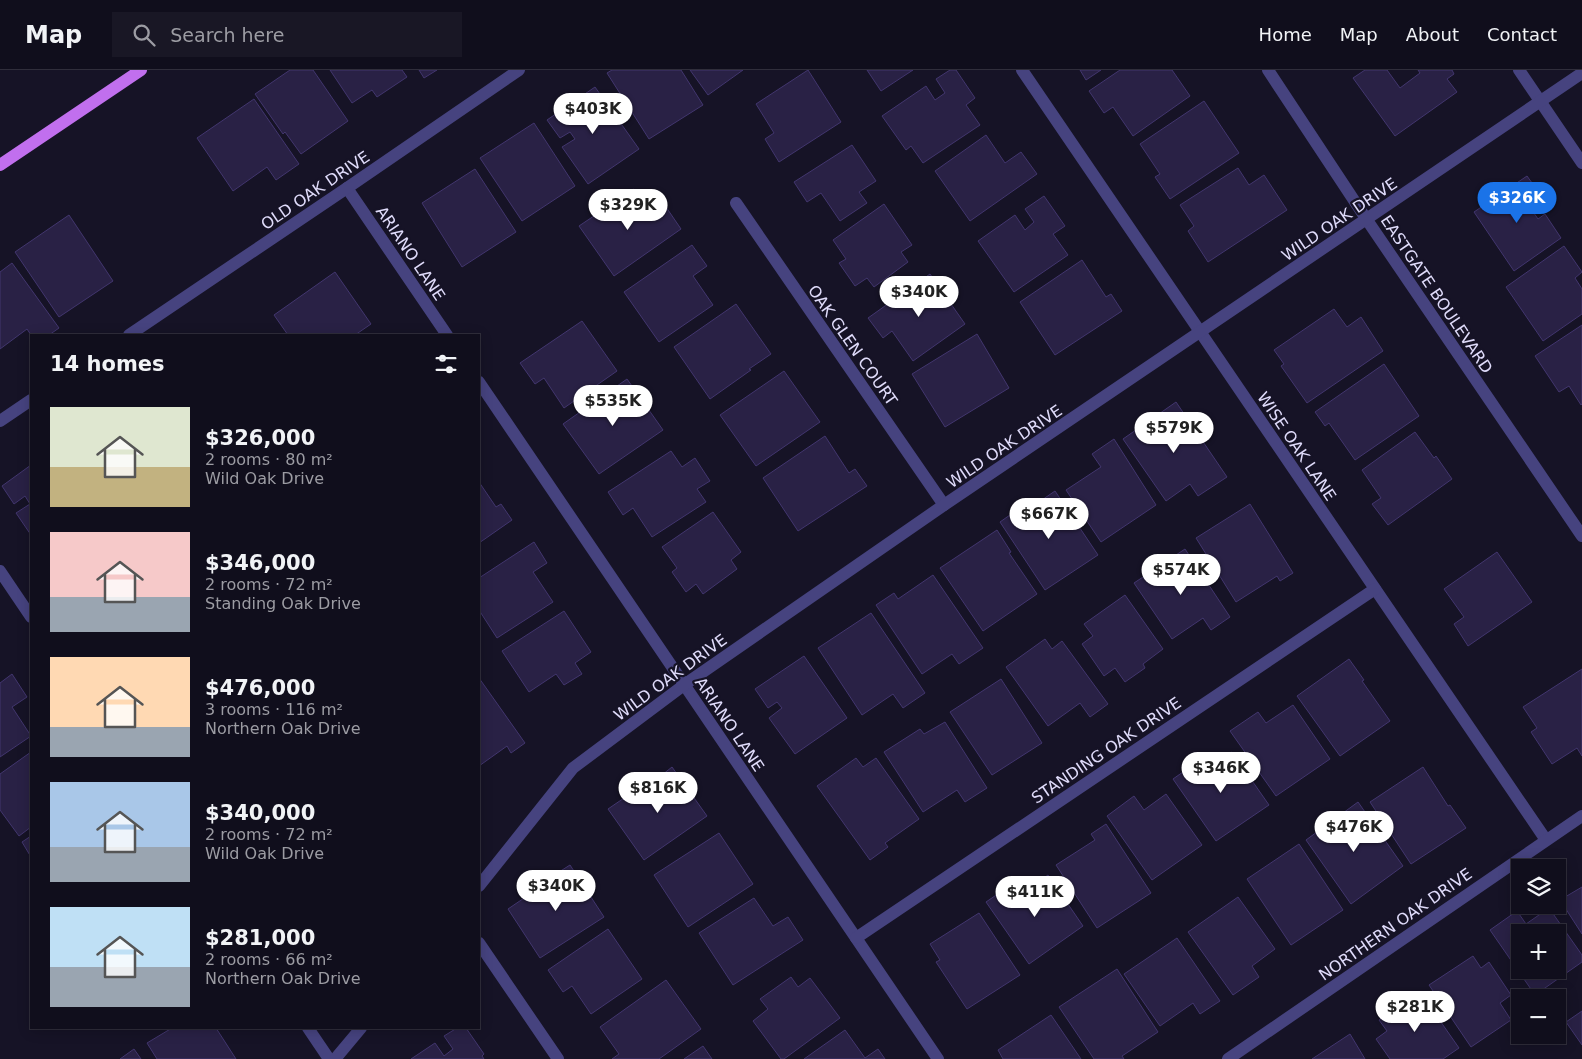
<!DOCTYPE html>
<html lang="en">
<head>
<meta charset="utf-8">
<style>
  body { margin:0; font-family:"DejaVu Sans",sans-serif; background:#191725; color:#f1f3f6; height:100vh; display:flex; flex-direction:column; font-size:19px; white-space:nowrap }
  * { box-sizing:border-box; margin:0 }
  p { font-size:16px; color:#9c9ca3 }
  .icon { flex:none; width:28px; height:28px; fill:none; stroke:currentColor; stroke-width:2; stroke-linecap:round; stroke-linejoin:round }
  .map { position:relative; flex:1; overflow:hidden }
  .panel { position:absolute; left:30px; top:264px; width:450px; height:695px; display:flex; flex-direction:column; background:#100e1c; border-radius:0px; box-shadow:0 2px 12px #0003,0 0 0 1px #302e3b }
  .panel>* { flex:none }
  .tools { position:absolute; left:1511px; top:789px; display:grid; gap:10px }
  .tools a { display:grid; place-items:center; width:55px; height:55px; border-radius:0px; background:#100e1c; box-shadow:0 2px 12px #0003,0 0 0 1px #302e3b; font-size:25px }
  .price { position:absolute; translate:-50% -42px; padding:0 11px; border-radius:18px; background:#fff; color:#222; font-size:16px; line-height:32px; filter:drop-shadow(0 1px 2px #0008) }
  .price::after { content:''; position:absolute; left:50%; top:30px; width:15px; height:11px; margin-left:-8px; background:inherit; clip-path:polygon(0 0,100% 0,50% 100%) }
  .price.current { background:#1a73e8; color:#fff }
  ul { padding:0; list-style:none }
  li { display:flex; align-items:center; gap:15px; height:125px; padding:0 20px }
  li span { display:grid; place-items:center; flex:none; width:140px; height:100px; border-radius:0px; color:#555 }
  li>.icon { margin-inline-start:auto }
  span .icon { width:60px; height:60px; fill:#fffc; stroke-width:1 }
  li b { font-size:21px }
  h2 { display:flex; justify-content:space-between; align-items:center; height:60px; padding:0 20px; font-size:21px }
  header { display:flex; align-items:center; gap:30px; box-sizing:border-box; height:70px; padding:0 25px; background:#100e1c; border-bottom:1px solid #302e3b }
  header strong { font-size:24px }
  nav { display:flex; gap:28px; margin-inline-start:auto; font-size:18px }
  .search { width:350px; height:45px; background:#191725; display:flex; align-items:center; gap:12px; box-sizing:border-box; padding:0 18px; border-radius:0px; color:#9c9ca3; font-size:19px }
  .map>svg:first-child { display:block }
</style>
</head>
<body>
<header>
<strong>Map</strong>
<div class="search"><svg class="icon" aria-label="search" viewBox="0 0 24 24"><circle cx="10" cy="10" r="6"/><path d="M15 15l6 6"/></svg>Search here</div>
<nav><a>Home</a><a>Map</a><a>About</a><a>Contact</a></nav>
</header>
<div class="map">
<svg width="1582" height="989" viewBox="0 0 1582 989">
  <rect width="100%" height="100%" fill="#161326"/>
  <!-- building -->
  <g fill="#292145" stroke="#42366e" fill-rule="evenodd">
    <path d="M290 0H313L348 51 301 84 285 62 283 64 255 24Z"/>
    <path d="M330 0H402L407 7 377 27 372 20 352 33Z"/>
    <path d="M419 0H437L424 8Z"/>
    <path d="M612 0H681L703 35 649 69 607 3Z"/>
    <path d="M690 0H743L708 25Z"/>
    <path d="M808 0 841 52 779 92 765 69 774 63 756 34Z"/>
    <path d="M867 0H913L881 21Z"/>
    <path d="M950 0H956L975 28 966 35 980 55 923 93 911 76 906 80 882 46 926 16 935 30 945 23 936 9Z"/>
    <path d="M1080 0H1101L1086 10Z"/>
    <path d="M1120 0H1172L1190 26 1133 66 1113 37 1104 43 1089 21Z"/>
    <path d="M1365 0H1387L1400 18 1420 3 1418 0H1452L1454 4 1447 9 1457 22 1395 66 1353 8Z"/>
    <path d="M595 17 639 79 588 114 562 77 575 69 570 62 560 68 547 50Z"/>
    <path d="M254 29 299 94 276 110 267 97 233 121 197 68Z"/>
    <path d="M1204 31 1239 83 1170 129 1155 107 1160 104 1140 74Z"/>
    <path d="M534 53 575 116 522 151 480 88Z"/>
    <path d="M986 65 1005 93 1021 82 1037 104 970 151 935 101Z"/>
    <path d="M852 75 876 111 859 122 867 133 840 151 821 123 807 132 794 112Z"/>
    <path d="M1238 98 1249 115 1264 105 1287 140 1208 192 1188 161 1194 156 1180 135Z"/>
    <path d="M475 99 516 162 462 197 422 133Z"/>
    <path d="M1527 106 1540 124 1527 133 1538 149 1545 144 1561 168 1514 201 1474 142Z"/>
    <path d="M634 119 653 146 666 137 681 159 614 206 579 156Z"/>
    <path d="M1044 126 1065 156 1053 164 1068 185 1014 222 978 171 1015 145 1025 160 1034 152 1025 139Z"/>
    <path d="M884 134 912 175 901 182 908 192 874 217 867 208 855 216 839 193 846 189 833 170Z"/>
    <path d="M69 145 113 211 59 247 15 182Z"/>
    <path d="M692 175 707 196 693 206 713 235 659 272 624 222Z"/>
    <path d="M1564 176 1582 202 1575 208 1582 219V244L1543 271 1506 217Z"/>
    <path d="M1082 190 1106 227 1111 224 1122 241 1055 285 1020 232Z"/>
    <path d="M12 193 59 258 49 265H31L27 259 0 279V202Z"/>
    <path d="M335 202 371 254 355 265H288L274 245Z"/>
    <path d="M930 204 965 254 913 291 892 261 883 268 868 248Z"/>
    <path d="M736 234 771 284 749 299 751 300 710 329 674 277Z"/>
    <path d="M1334 239 1347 257 1361 247 1383 281 1307 333 1281 296 1284 294 1274 280Z"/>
    <path d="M582 251 617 301 564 338 544 308 535 314 520 293Z"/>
    <path d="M1582 255V334L1581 335 1569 316 1559 322 1535 286Z"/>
    <path d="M977 264 1009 318 945 357 912 304Z"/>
    <path d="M1384 294 1419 346 1355 390 1329 353 1325 356 1315 342Z"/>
    <path d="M784 301 820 352 756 396 720 345Z"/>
    <path d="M627 309 663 360 599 404 563 354Z"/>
    <path d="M1176 332 1227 407 1198 426 1190 414 1166 431 1123 369Z"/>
    <path d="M1415 362 1434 388 1436 386 1452 409 1388 455 1372 434 1381 428 1362 400Z"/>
    <path d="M825 366 849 403 855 399 867 416 798 461 763 408Z"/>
    <path d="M1114 369 1156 435 1101 472 1066 420 1101 397 1092 384Z"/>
    <path d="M671 381 682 397 695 388 710 411 697 419 706 432 652 467 633 438 623 445 608 422Z"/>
    <path d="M31 395V465L16 443 30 434 25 426 14 434 2 416Z"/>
    <path d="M479 412 496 437 501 434 512 450 479 473Z"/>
    <path d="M1055 421 1098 485 1045 520 1000 452 1017 440 1020 445Z"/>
    <path d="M1250 434 1293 503 1280 511 1277 506 1236 532 1196 468Z"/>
    <path d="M713 442 741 482 731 490 737 499 703 524 696 514 686 522 672 502 677 498 662 477Z"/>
    <path d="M997 460 1011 482 1009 483 1037 524 983 561 940 498Z"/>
    <path d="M534 472 547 493 533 502 553 532 497 568 479 540V508Z"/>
    <path d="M1185 479 1230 547 1211 560 1203 548 1172 569 1134 513Z"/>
    <path d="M1497 482 1532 532 1468 576 1454 554 1464 547 1444 519Z"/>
    <path d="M933 505 983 578 959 594 952 584 922 604 876 535 894 523 898 529Z"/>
    <path d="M1125 525 1163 579 1143 594 1145 598 1125 612 1115 598 1104 606 1082 574 1093 566 1084 554Z"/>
    <path d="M564 541 591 582 575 593 582 604 564 615 556 604 529 622 502 581Z"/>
    <path d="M871 543 925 623 903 638 893 624 862 645 818 578Z"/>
    <path d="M1045 569 1052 579 1062 571 1108 634 1090 647 1080 633 1048 656 1006 597Z"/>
    <path d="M804 586 847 648 795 684 769 648 782 638 777 632 768 638 755 619Z"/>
    <path d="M1349 589 1364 610 1362 611 1390 651 1340 686 1297 626Z"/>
    <path d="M1582 599V686L1577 678 1552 694 1531 662 1537 658 1523 637Z"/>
    <path d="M12 604 27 627 12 637 31 666 0 687V613Z"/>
    <path d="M479 608 525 673 511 683 507 676 479 696Z"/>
    <path d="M1001 609 1042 673 992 705 950 642Z"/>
    <path d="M1293 635 1330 689 1276 726 1230 661 1258 642 1266 653Z"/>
    <path d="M945 652 987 718 965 732 957 720 923 742 884 682 920 659 924 664Z"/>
    <path d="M31 682V757L19 766 0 740V704Z"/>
    <path d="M1232 682 1269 735 1216 771 1173 709 1210 683 1217 692Z"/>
    <path d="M856 688 863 697 876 688 919 749 885 773 888 777 870 790 817 716Z"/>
    <path d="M672 697 707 746 644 790 608 739 646 713 654 725 663 718 657 709Z"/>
    <path d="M1423 697 1448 736 1450 735 1466 758 1411 794 1370 732Z"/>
    <path d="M1166 724 1202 775 1152 810 1107 746 1134 726 1144 740Z"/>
    <path d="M1358 732 1403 796 1351 834 1306 770Z"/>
    <path d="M1106 754 1151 823 1097 858 1056 795 1095 770 1091 764Z"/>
    <path d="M719 763 753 814 688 857 654 805Z"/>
    <path d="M31 766V787L22 772Z"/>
    <path d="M1299 774 1343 840 1291 875 1247 809Z"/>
    <path d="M570 795 604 847 540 888 508 839 530 824 529 821Z"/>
    <path d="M1048 805 1083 856 1029 894 986 832 1011 815 1018 826Z"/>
    <path d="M1582 817V864L1560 830Z"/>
    <path d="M1238 827 1275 879 1252 896 1259 907 1233 925 1188 862Z"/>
    <path d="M754 828 773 856 788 847 803 870 733 915 699 863Z"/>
    <path d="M1549 838 1582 885V892L1535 925 1490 860 1517 841 1526 854ZM1520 862H1558V900H1520Z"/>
    <path d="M979 843 1020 905 967 939 936 892 940 890 930 874Z"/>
    <path d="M608 859 642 909 591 944 572 916 563 922 548 900Z"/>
    <path d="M1177 868 1220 931 1200 944 1193 933 1160 956 1124 904Z"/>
    <path d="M1473 886 1481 898 1489 892 1511 925 1500 933 1511 950 1471 977 1429 915Z"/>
    <path d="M1117 899 1158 962 1122 986 1124 989H1094L1059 937Z"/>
    <path d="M791 907 798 917 810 908 840 948 784 989H781L753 951 768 939 760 929Z"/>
    <path d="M666 910 701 959 659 989H612L619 984 600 957Z"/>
    <path d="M1420 922 1459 978 1443 989H1390L1376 969 1387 961 1379 950Z"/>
    <path d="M1582 941V975L1566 952Z"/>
    <path d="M1051 945 1081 989H1003L998 980Z"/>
    <path d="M172 958H216L236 989H157L147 973Z"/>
    <path d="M457 958H466L484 984 482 986 484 989H411L435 973 444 986 453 979 444 966Z"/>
    <path d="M845 960 865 988 878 979 885 989H804Z"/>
    <path d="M1350 964 1365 989H1312Z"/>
    <path d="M703 976 712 989H684Z"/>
    <path d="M134 979 141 989H120Z"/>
  </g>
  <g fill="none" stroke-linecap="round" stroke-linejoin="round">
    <!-- minor -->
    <g stroke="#46437f" stroke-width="12">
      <path d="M1022 0 1546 770"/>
      <path d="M1268 0 1367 150 1582 466"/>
      <path d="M1519 0 1582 93"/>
      <path d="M347 118 447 265"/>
      <path d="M736 133 944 435"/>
      <path d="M129 265 347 118 519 0"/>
      <path d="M479 312 938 989"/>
      <path d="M0 351 31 330"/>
      <path d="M0 501 31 547"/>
      <path d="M479 816 573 698 684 615 944 435 1582 3"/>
      <path d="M856 868 1375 519"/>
      <path d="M479 873 558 989"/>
      <path d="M308 958 329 989"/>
      <path d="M335 989 361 958"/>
      <path d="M1228 989 1582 746"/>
    </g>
    <!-- major -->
    <path stroke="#c16fee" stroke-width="12" d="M0 95 141 0"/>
  </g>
  <g text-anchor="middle" stroke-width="4.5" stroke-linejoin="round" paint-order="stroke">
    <!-- street labels -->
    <g font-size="16" fill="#e0dcfb" stroke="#161326">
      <text transform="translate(315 120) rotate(-34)" y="6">OLD OAK DRIVE</text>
      <text transform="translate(1339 149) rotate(-34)" y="6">WILD OAK DRIVE</text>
      <text transform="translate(411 183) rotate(56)" y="6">ARIANO LANE</text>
      <text transform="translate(1437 224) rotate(56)" y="6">EASTGATE BOULEVARD</text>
      <text transform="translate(853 275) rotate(55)" y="6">OAK GLEN COURT</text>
      <text transform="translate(1004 376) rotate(-34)" y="6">WILD OAK DRIVE</text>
      <text transform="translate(1297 376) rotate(56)" y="6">WISE OAK LANE</text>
      <text transform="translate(670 607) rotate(-36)" y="6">WILD OAK DRIVE</text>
      <text transform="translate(730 654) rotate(56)" y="6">ARIANO LANE</text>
      <text transform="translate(1106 680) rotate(-34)" y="6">STANDING OAK DRIVE</text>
      <text transform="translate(1395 854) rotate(-35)" y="6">NORTHERN OAK DRIVE</text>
    </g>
  </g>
</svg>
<div class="tools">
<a><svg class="icon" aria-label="layers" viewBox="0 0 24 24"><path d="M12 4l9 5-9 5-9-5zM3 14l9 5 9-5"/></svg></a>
<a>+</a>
<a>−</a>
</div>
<b class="price" style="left:593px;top:65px">$403K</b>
<b class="price current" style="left:1517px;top:154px">$326K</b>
<b class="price" style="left:628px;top:161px">$329K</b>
<b class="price" style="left:919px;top:248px">$340K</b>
<b class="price" style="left:613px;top:357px">$535K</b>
<b class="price" style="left:1174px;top:384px">$579K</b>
<b class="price" style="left:1049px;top:470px">$667K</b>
<b class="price" style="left:1181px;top:526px">$574K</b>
<b class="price" style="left:1221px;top:724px">$346K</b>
<b class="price" style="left:658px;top:744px">$816K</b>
<b class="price" style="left:1354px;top:783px">$476K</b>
<b class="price" style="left:556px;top:842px">$340K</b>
<b class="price" style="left:1035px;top:848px">$411K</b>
<b class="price" style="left:1415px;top:963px">$281K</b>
<section class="panel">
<h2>14 homes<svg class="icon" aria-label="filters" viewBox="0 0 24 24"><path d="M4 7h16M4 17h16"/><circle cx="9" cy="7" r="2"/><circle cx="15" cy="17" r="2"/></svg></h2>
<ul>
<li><span style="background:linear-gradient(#dfe7d0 60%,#c2b280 0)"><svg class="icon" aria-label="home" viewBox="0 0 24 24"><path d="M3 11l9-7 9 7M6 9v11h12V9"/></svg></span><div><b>$326,000</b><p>2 rooms · 80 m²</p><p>Wild Oak Drive</p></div></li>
<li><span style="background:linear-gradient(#f6c9c9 65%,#9aa5b1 0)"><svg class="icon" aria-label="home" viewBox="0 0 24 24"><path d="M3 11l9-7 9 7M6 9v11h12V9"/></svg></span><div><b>$346,000</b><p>2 rooms · 72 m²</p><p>Standing Oak Drive</p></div></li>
<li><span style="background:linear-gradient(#ffd9b3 70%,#9aa5b1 0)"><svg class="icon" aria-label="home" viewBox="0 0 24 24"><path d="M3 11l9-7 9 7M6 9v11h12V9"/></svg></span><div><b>$476,000</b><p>3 rooms · 116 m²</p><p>Northern Oak Drive</p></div></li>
<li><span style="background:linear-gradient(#a9c7e8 65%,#9aa5b1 0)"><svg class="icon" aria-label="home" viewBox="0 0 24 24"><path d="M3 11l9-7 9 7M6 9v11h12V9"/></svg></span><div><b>$340,000</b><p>2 rooms · 72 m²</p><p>Wild Oak Drive</p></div></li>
<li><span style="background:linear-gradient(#bfe0f5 60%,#9aa5b1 0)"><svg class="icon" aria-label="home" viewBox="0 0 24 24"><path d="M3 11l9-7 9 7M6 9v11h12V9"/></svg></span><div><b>$281,000</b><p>2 rooms · 66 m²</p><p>Northern Oak Drive</p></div></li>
</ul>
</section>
</div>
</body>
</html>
